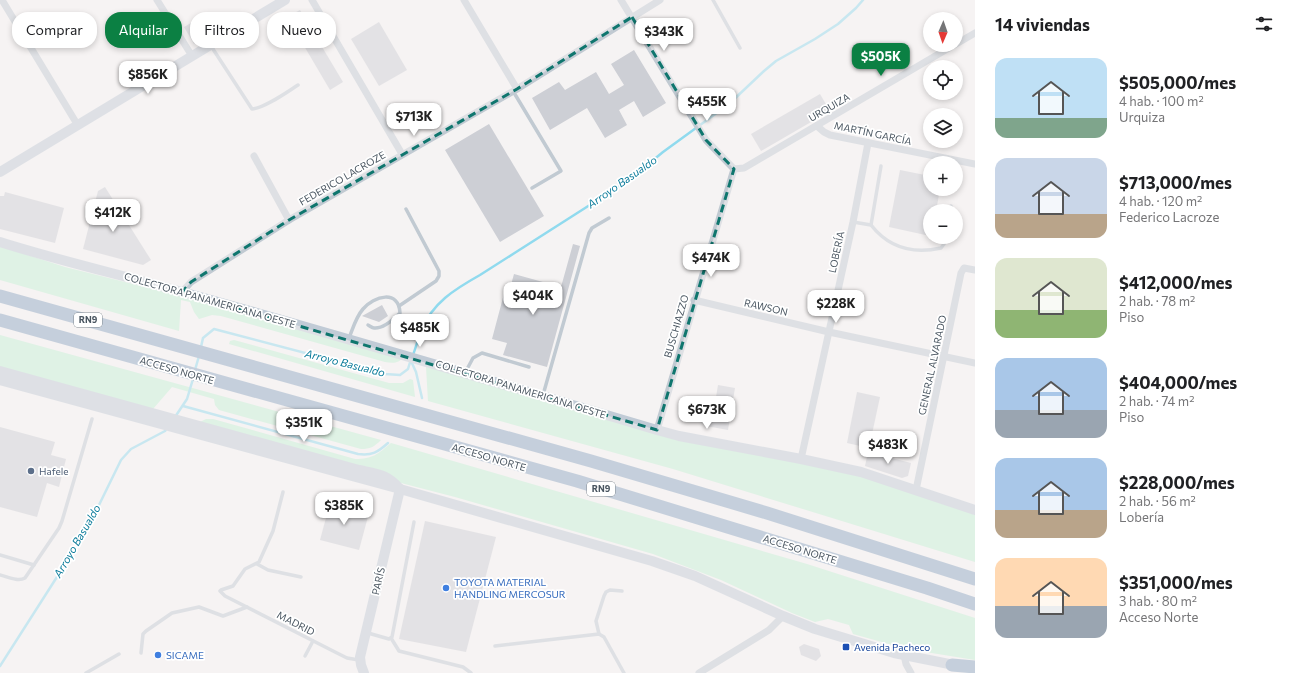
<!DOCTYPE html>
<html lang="es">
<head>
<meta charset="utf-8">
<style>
  body { margin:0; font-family:Commissioner,sans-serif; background:#f6f6f6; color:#202124; height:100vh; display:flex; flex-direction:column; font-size:15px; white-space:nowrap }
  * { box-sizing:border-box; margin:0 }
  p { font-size:13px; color:#757577 }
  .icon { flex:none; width:22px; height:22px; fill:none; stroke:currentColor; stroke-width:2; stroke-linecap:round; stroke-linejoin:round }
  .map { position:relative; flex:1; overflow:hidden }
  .drawer { display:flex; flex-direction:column; background:#fff; width:320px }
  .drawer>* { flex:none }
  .top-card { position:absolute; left:12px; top:12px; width:380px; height:36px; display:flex; gap:8px }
  .needle { width:26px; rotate:182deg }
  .fabs { position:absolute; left:923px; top:12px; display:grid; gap:8px }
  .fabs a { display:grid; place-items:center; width:40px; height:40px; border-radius:50%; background:#fff; box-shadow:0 2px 6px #0003; font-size:20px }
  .price { position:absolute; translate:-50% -34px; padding:0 9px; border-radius:8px; background:#fff; color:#222; font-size:13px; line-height:26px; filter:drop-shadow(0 1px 2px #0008) }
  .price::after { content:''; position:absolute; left:50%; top:24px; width:12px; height:9px; margin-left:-6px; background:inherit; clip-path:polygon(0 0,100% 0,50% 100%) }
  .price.on { background:#0b8043; color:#fff }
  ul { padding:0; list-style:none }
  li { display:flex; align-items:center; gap:12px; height:100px; padding:0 20px }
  li span { display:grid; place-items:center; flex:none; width:112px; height:80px; border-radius:12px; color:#555 }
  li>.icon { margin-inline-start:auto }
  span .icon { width:48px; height:48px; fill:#fffc; stroke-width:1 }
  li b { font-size:17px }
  h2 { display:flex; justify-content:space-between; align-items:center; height:48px; padding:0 20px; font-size:17px }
  .tag { padding:0 14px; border-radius:16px; background:#fff; box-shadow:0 2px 6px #0003; font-size:14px; line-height:36px }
  .tag.on { background:#0b8043; color:#fff }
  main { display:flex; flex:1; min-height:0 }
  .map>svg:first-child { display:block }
</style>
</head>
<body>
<main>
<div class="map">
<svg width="975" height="673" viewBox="0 0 975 673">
  <rect width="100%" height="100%" fill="#f5f3f3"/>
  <!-- green -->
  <g fill="#c3f1d5">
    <path d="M0 246 65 267 201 301 403 357C399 364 392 363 385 362L221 316 212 315 199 319 194 312 190 302 181 300 179 331 0 280Z"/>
    <path d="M0 335 381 440C374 447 370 449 361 449L219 410 215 405 214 399 172 387 153 409 0 368Z"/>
    <path d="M234 340 389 383H403L410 379 413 380 415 397 229 344 230 341Z"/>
    <path d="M426 367 461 374 572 408 854 473 939 500 975 515V562L673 469 428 401Z"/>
    <path d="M206 419H213L355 459C373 459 378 454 391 443L807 564 975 618V660L907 649 853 634 849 625 828 619 815 622 792 613 721 580 653 554 455 497 401 483 198 423Z"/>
  </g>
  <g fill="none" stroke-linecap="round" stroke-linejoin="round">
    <!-- stream -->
    <g stroke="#90daee" stroke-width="2.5">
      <path d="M201 347 203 338 214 329 385 374 400 375 408 369 411 359"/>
      <path d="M413 355C416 347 418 339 421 331 432 303 455 289 480 275L629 180 663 152 729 104 764 71 776 61 815 39 838 24 856 8 863 0"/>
      <path d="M411 361 416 372 422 398"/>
      <path d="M195 370 199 356"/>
      <path d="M183 406 358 454C372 456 378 452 388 443"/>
      <path d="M175 417 187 399 193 379"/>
      <path d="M0 666 71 555 99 505 121 460 131 449 165 431 167 428"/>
    </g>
  </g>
  <!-- building -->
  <g fill="#cdcfd5">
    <path d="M300 10 343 82 330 90 287 17Z"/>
    <path d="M379 22 407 70 379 86 351 39Z"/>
    <path d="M191 23 200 41 194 44 184 27Z"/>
    <path d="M634 50 666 103 643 117 634 101 619 110 627 125 605 138 587 108 550 130 532 98 559 82 565 90 596 72 609 94 624 85 611 64Z"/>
    <path d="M820 94 830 111 761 151 751 134Z"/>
    <path d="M489 124 544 216 500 242 445 150Z"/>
    <path d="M900 170 930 176V189H940L936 211H930V236L889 227Z"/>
    <path d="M105 187 151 260 143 265 83 249 98 191Z"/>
    <path d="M5 192 64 208 55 243 0 229V196H4Z"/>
    <path d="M573 244 580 246 547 367 503 355 507 343 492 339 505 290 509 292 514 274 561 287Z"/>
    <path d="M382 305 388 316 379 322 362 316Z"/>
    <path d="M718 385 735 388 728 430 706 426 702 422 706 413 703 407 714 409Z"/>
    <path d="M857 392 880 397 869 448 847 443Z"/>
    <path d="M0 427 55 442 51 455 66 459 59 487 47 483 37 517 0 507Z"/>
    <path d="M868 452 911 463 908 476 902 478 865 466Z"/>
    <path d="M330 503 369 513 359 550 320 540Z"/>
    <path d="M425 521 496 537 466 652 399 639Z"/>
    <path d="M804 644 819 649 821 656 816 661 801 655 799 647Z"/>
  </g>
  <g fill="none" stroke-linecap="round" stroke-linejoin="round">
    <!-- lane -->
    <g stroke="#c1cad2" stroke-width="3.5">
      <path d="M713 0 740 48"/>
      <path d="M211 46 252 109C265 108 287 92 298 85"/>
      <path d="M513 91 561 171 532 188"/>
      <path d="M950 211 951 206"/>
      <path d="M853 222 871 225C889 248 914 254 941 248L944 244 946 237"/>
      <path d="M871 225 881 166"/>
      <path d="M399 306 436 281 439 276V271L406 209"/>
      <path d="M349 338C353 328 356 317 363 309 374 296 399 289 400 313 394 319 383 329 374 328 372 328 370 326 368 325"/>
      <path d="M466 371 473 358 482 353 529 367"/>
      <path d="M543 395 589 233 592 228 609 218"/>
      <path d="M283 492 273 531 259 562 245 569 233 586 221 590 220 591 225 596 337 653 347 658 359 660"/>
      <path d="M0 555 34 565"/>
      <path d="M257 564 268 570 301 577"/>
      <path d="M0 575C8 577 18 582 25 578L59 528 62 521 92 419"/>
      <path d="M368 633 389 639 392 637 414 522"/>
      <path d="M599 634 596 621 604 596 606 592 610 590 622 591"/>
      <path d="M391 638 399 651 463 667 471 673"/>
      <path d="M495 646 599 634 604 637 624 673"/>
      <path d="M141 653 143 634 146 631 172 613 199 607 223 616 247 607"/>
      <path d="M305 656 313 641"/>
      <path d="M86 673 119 654"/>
    </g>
    <!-- street -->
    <g stroke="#c1cad2" stroke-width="7">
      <path d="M2 0 77 124"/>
      <path d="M157 0 192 56"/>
      <path d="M312 0 402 154"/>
      <path d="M464 0 517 89"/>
      <path d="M621 0 706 140 734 169 657 430"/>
      <path d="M956 44 975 33"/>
      <path d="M817 126 824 132 830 135 975 164"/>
      <path d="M254 156 289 220"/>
      <path d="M734 169 744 168 756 161 954 45"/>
      <path d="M182 292 191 282 289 220 517 89 660 0"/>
      <path d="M694 300 829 332 975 363"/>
      <path d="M801 459 853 222 868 143"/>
      <path d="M916 490 961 273 964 268 975 270"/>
      <path d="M904 655 906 664 911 673"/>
      <path d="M699 673 769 630 783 616"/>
    </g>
    <!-- secondary -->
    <g stroke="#c1cbd6" stroke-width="10">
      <path d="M0 172 285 0"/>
      <path d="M0 242C60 261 122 275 182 292 341 336 499 383 657 430L679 436 801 459 861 472 975 510"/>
      <path d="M0 371 359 470C378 474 387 474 400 489"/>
      <path d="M0 380 400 489 652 561 695 576 783 616 815 629 894 653 959 666"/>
      <path d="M364 673 361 665 360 657 400 489"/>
    </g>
    <!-- highway -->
    <g stroke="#8ba5c1" stroke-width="13">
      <path d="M0 296 591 461 767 513 975 579"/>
      <path d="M0 320 577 481 927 588 975 604"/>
      <path d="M952 665 975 667"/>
    </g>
  </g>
  <!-- marked area -->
  <path d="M0 0H975V673H0ZM632 17 706 140 734 169 657 430 182 292 191 282 289 220 517 89Z" fill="#f5f3f3" fill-opacity=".55" fill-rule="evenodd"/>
  <path fill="none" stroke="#0f766e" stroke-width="3" stroke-dasharray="8 5" stroke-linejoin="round" d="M632 17 706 140 734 169 657 430 182 292 191 282 289 220 517 89Z"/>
  <!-- markers -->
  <circle fill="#5c6f8a" stroke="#fff" stroke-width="1.5" cx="31" cy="471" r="4"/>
  <g fill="#3f7fe0" stroke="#fff" stroke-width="1.5">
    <circle cx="446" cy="588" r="4"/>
    <circle cx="158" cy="655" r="4"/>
  </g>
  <rect fill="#1a4fb4" stroke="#fff" stroke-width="1.5" x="842" y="643" width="8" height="8" rx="2"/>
  <g text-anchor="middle" stroke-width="3.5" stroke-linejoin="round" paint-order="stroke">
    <!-- shield labels -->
    <g fill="#fff" stroke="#808990" stroke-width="1">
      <rect x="74" y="313" width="28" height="14" rx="3"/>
      <rect x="587" y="482" width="28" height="14" rx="3"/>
    </g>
    <g font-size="9" font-weight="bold" fill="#4a5661">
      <text x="88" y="323">RN9</text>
      <text x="601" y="492">RN9</text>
    </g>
    <!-- street labels -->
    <g font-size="10" fill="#4a5661" stroke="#fff">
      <text transform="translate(829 107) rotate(-30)" y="4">URQUIZA</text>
      <text transform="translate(873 133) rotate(12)" y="4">MARTÍN GARCÍA</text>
      <text transform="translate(342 178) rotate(-30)" y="4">FEDERICO LACROZE</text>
      <text transform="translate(836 252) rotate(-78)" y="4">LOBERÍA</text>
      <text transform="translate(210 300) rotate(16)" y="4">COLECTORA PANAMERICANA OESTE</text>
      <text transform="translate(766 307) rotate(13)" y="4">RAWSON</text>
      <text transform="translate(676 326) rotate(-74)" y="4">BUSCHIAZZO</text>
      <text transform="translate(932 365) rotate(-78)" y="4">GENERAL ALVARADO</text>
      <text transform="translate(177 370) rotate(16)" y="4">ACCESO NORTE</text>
      <text transform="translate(521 389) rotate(17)" y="4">COLECTORA PANAMERICANA OESTE</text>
      <text transform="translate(489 457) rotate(16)" y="4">ACCESO NORTE</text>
      <text transform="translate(800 549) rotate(17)" y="4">ACCESO NORTE</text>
      <text transform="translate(378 581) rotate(-77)" y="4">PARÍS</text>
      <text transform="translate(296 623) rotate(27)" y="4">MADRID</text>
    </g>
    <!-- service labels -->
    <g font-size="10" fill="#4e5e75" stroke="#fff" text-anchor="start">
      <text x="39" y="475">Hafele</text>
    </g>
    <!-- shop labels -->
    <g font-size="10" fill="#366cbe" stroke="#fff" text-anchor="start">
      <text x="454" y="586">TOYOTA MATERIAL<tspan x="454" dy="12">HANDLING MERCOSUR</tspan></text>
      <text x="166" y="659">SICAME</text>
    </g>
    <!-- transit labels -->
    <g font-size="10" fill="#164399" stroke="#fff" text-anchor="start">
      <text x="854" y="651">Avenida Pacheco</text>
    </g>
    <!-- water labels -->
    <g font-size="11" font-style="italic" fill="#0c7c9b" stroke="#fff">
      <text transform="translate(622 182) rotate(-35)" y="4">Arroyo Basualdo</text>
      <text transform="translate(345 363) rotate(14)" y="4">Arroyo Basualdo</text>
      <text transform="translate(77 541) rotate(-60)" y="4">Arroyo Basualdo</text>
    </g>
  </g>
</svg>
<div class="fabs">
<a><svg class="needle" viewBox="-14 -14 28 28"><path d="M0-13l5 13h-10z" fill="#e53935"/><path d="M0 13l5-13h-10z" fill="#757577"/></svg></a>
<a><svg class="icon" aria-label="locate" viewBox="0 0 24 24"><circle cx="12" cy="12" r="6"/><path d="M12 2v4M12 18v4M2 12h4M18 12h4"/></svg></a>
<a><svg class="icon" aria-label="layers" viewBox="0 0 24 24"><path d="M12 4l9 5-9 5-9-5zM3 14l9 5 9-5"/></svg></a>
<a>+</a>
<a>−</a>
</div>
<b class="price" style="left:664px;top:52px">$343K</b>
<b class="price on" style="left:881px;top:77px">$505K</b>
<b class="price" style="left:148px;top:95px">$856K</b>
<b class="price" style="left:707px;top:122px">$455K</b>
<b class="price" style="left:414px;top:137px">$713K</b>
<b class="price" style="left:113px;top:233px">$412K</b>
<b class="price" style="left:711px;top:278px">$474K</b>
<b class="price" style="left:533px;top:316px">$404K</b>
<b class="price" style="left:836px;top:324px">$228K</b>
<b class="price" style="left:420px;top:348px">$485K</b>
<b class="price" style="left:707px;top:430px">$673K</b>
<b class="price" style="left:304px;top:443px">$351K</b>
<b class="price" style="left:888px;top:465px">$483K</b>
<b class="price" style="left:344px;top:526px">$385K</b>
<div class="top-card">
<a class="tag">Comprar</a>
<a class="tag on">Alquilar</a>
<a class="tag">Filtros</a>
<a class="tag">Nuevo</a>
</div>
</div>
<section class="drawer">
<h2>14 viviendas<svg class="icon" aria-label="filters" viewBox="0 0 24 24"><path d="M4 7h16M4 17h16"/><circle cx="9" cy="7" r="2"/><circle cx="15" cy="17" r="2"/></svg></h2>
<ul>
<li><span style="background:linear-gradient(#bfe0f5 75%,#7fa58c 0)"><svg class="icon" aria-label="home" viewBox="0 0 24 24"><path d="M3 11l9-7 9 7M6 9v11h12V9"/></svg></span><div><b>$505,000/mes</b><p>4 hab. · 100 m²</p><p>Urquiza</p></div></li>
<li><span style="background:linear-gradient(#c9d6e8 70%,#b9a48a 0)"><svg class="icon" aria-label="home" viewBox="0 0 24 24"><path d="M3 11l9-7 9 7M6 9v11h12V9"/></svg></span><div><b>$713,000/mes</b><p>4 hab. · 120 m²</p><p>Federico Lacroze</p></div></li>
<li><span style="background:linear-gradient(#dfe7d0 65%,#8fb573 0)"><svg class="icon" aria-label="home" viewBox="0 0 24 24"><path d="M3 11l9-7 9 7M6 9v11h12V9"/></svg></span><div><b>$412,000/mes</b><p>2 hab. · 78 m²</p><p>Piso</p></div></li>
<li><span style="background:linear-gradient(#a9c7e8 65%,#9aa5b1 0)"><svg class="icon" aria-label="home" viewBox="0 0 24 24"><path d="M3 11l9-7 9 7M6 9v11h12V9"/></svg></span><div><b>$404,000/mes</b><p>2 hab. · 74 m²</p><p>Piso</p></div></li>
<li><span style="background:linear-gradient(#a9c7e8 65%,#b9a48a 0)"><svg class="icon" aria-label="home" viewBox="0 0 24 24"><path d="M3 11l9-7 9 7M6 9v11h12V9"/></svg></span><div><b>$228,000/mes</b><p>2 hab. · 56 m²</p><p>Lobería</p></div></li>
<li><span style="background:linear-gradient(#ffd9b3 60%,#9aa5b1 0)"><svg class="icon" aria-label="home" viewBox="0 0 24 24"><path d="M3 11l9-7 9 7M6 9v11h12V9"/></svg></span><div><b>$351,000/mes</b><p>3 hab. · 80 m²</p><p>Acceso Norte</p></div></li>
</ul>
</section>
</main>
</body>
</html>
